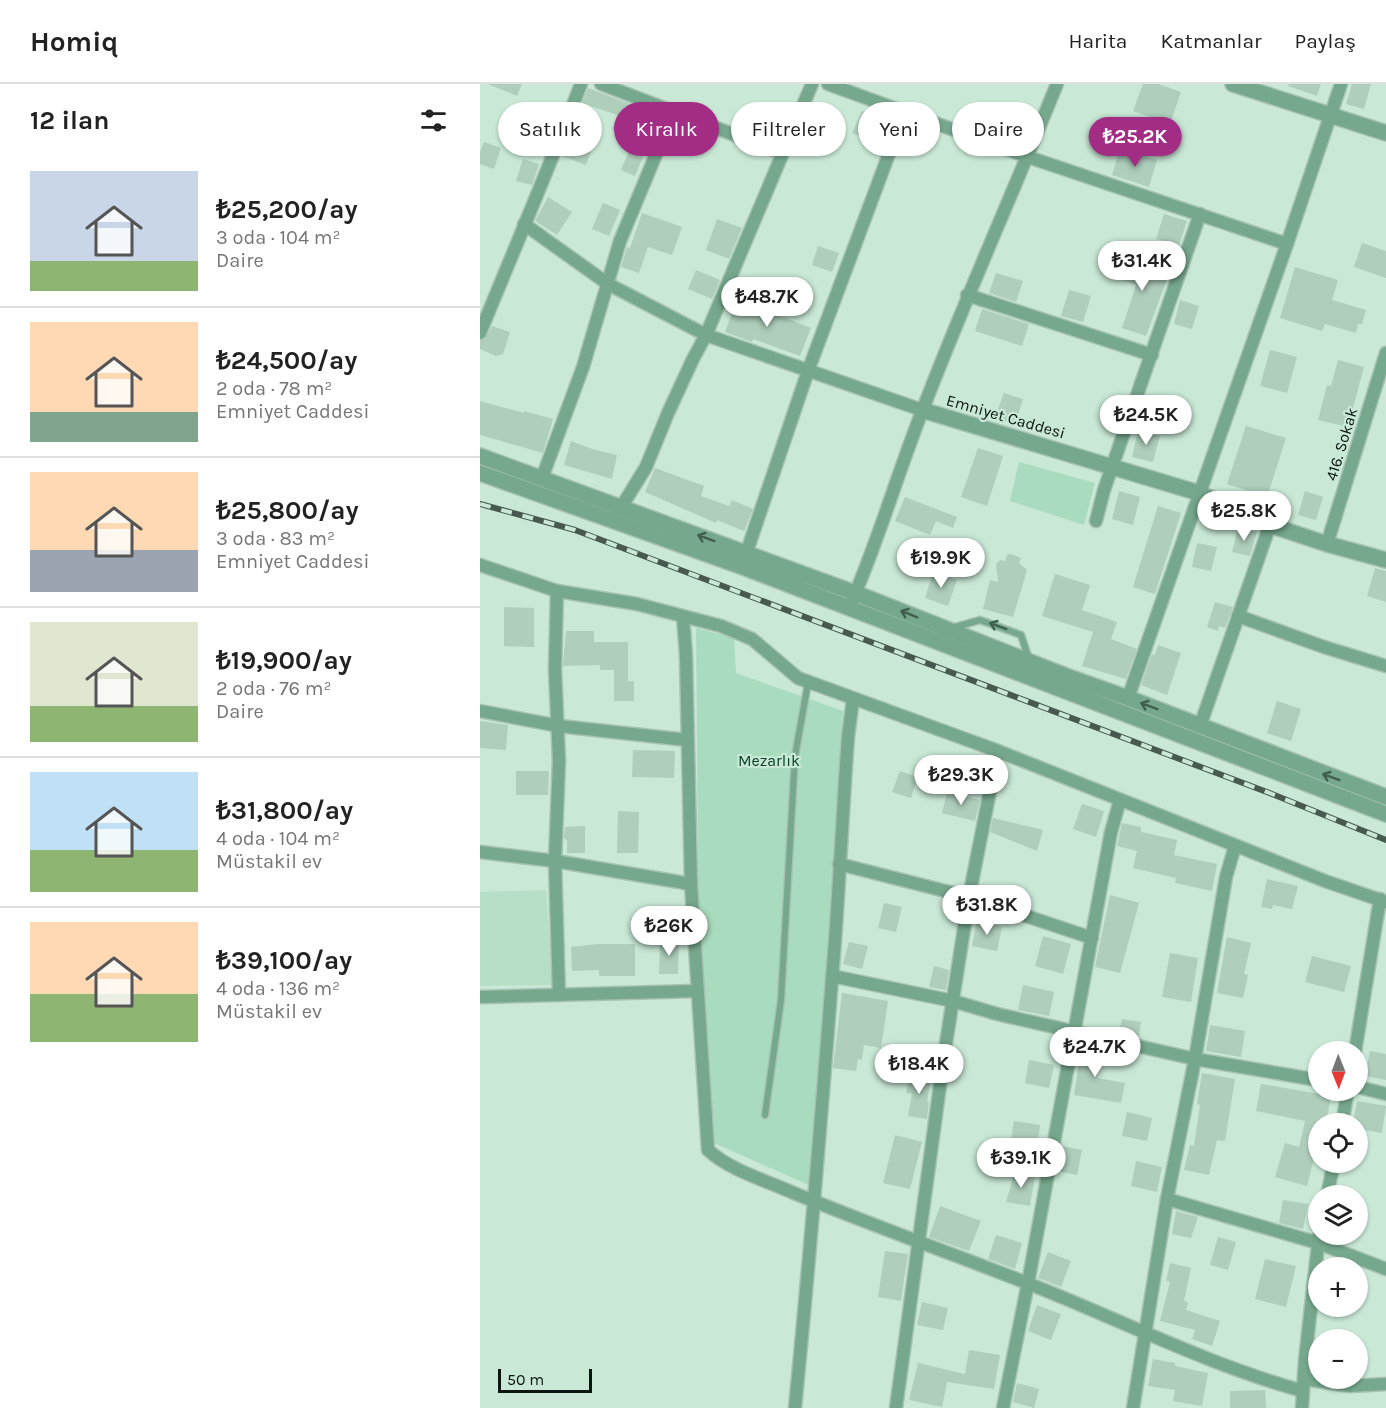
<!DOCTYPE html>
<html lang="tr">
<head>
<meta charset="utf-8">
<style>
  body { margin:0; font-family:Karla,sans-serif; background:#f6f6f6; color:#222; height:100vh; display:flex; flex-direction:column; font-size:22px; white-space:nowrap }
  * { box-sizing:border-box; margin:0 }
  p { font-size:20px; color:#767676 }
  .icon { flex:none; width:33px; height:33px; fill:none; stroke:currentColor; stroke-width:2; stroke-linecap:round; stroke-linejoin:round }
  .map { position:relative; flex:1; overflow:hidden }
  .sheet { display:flex; flex-direction:column; background:#fff; width:480px }
  .sheet>* { flex:none }
  .guide { position:absolute; left:18px; top:18px; width:570px; height:54px; display:flex; gap:12px }
  .needle { width:39px; rotate:179deg }
  .fabs { position:absolute; left:828px; top:957px; display:grid; gap:12px }
  .fabs a { display:grid; place-items:center; width:60px; height:60px; border-radius:50%; background:#fff; box-shadow:0 2px 4px #0004; font-size:30px }
  .scale { position:absolute; left:18px; bottom:15px; width:94px; box-sizing:border-box; padding-left:6px; border:3px solid #0b1610; border-top:0; font-size:16px; line-height:21px; white-space:nowrap; color:#0b1610; -webkit-text-stroke:4px #c9e8d6; paint-order:stroke }
  .price { position:absolute; translate:-50% -51px; padding:0 14px; border-radius:21px; background:#fff; color:#222; font-size:20px; line-height:39px; filter:drop-shadow(0 2px 3px #0008) }
  .price::after { content:''; position:absolute; left:50%; top:36px; width:18px; height:14px; margin-left:-9px; background:inherit; clip-path:polygon(0 0,100% 0,50% 100%) }
  .price.current { background:#a32c85; color:#fff }
  ul { padding:0; list-style:none }
  li { display:flex; align-items:center; gap:18px; height:150px; padding:0 30px }
  li+li { border-top:2px solid #e0e0e0 }
  li span { display:grid; place-items:center; flex:none; width:168px; height:120px; border-radius:0px; color:#555 }
  li>.icon { margin-inline-start:auto }
  span .icon { width:72px; height:72px; fill:#fffc; stroke-width:1 }
  li b { font-size:26px }
  h2 { display:flex; justify-content:space-between; align-items:center; height:72px; padding:0 30px; font-size:26px }
  .pill { padding:0 21px; border-radius:27px; background:#fff; box-shadow:0 2px 4px #0004; font-size:21px; line-height:54px }
  .pill.current { background:#a32c85; color:#fff }
  header { display:flex; align-items:center; gap:36px; box-sizing:border-box; height:84px; padding:0 30px; background:#fff; border-bottom:2px solid #e0e0e0 }
  header strong { font-size:28px }
  nav { display:flex; gap:33px; margin-inline-start:auto; font-size:21px }
  main { display:flex; flex:1; min-height:0 }
  .map>svg:first-child { display:block }
</style>
</head>
<body>
<header>
<strong>Homiq</strong>
<nav><a>Harita</a><a>Katmanlar</a><a>Paylaş</a></nav>
</header>
<main>
<section class="sheet">
<h2>12 ilan<svg class="icon" aria-label="filters" viewBox="0 0 24 24"><path d="M4 7h16M4 17h16"/><circle cx="9" cy="7" r="2"/><circle cx="15" cy="17" r="2"/></svg></h2>
<ul>
<li><span style="background:linear-gradient(#c9d6e8 75%,#8fb573 0)"><svg class="icon" aria-label="home" viewBox="0 0 24 24"><path d="M3 11l9-7 9 7M6 9v11h12V9"/></svg></span><div><b>₺25,200/ay</b><p>3 oda · 104 m²</p><p>Daire</p></div></li>
<li><span style="background:linear-gradient(#ffd9b3 75%,#7fa58c 0)"><svg class="icon" aria-label="home" viewBox="0 0 24 24"><path d="M3 11l9-7 9 7M6 9v11h12V9"/></svg></span><div><b>₺24,500/ay</b><p>2 oda · 78 m²</p><p>Emniyet Caddesi</p></div></li>
<li><span style="background:linear-gradient(#ffd9b3 65%,#9aa5b1 0)"><svg class="icon" aria-label="home" viewBox="0 0 24 24"><path d="M3 11l9-7 9 7M6 9v11h12V9"/></svg></span><div><b>₺25,800/ay</b><p>3 oda · 83 m²</p><p>Emniyet Caddesi</p></div></li>
<li><span style="background:linear-gradient(#dfe7d0 70%,#8fb573 0)"><svg class="icon" aria-label="home" viewBox="0 0 24 24"><path d="M3 11l9-7 9 7M6 9v11h12V9"/></svg></span><div><b>₺19,900/ay</b><p>2 oda · 76 m²</p><p>Daire</p></div></li>
<li><span style="background:linear-gradient(#bfe0f5 65%,#8fb573 0)"><svg class="icon" aria-label="home" viewBox="0 0 24 24"><path d="M3 11l9-7 9 7M6 9v11h12V9"/></svg></span><div><b>₺31,800/ay</b><p>4 oda · 104 m²</p><p>Müstakil ev</p></div></li>
<li><span style="background:linear-gradient(#ffd9b3 60%,#8fb573 0)"><svg class="icon" aria-label="home" viewBox="0 0 24 24"><path d="M3 11l9-7 9 7M6 9v11h12V9"/></svg></span><div><b>₺39,100/ay</b><p>4 oda · 136 m²</p><p>Müstakil ev</p></div></li>
</ul>
</section>
<div class="map">
<svg width="906" height="1324" viewBox="0 0 906 1324">
  <rect width="100%" height="100%" fill="#c9e8d6"/>
  <!-- built -->
  <path fill="#b7dec7" d="M66 806 73 901 0 902V808Z"/>
  <!-- green -->
  <g fill="#a9dbbe">
    <path d="M539 378 615 399 604 441 530 417Z"/>
    <path d="M216 544 254 554 256 589 363 627 331 1102 234 1059 225 968 219 878Z"/>
  </g>
  <!-- building -->
  <g fill="#afcebc">
    <path d="M8 0H42L37 12Z"/>
    <path d="M663 0H678L701 8 690 40 653 27Z"/>
    <path d="M809 0H841L837 12 808 2Z"/>
    <path d="M872 0H891L884 25 866 20Z"/>
    <path d="M108 4 158 23 148 51 132 46 137 31 102 19Z"/>
    <path d="M382 27 406 36 396 59 372 49Z"/>
    <path d="M289 37 305 42 298 58 283 53Z"/>
    <path d="M91 48 112 56 108 67 111 68 106 81 82 72Z"/>
    <path d="M4 58 21 64 14 85 0 80V68Z"/>
    <path d="M640 65 677 76 669 103 632 91Z"/>
    <path d="M149 67 163 73 155 92 141 86Z"/>
    <path d="M43 75 59 80 52 101 36 97Z"/>
    <path d="M68 113 92 128 77 151 55 137Z"/>
    <path d="M123 119 140 126 129 152 112 145Z"/>
    <path d="M162 129 202 143 192 171 168 163 159 189 141 183 147 163 150 164Z"/>
    <path d="M684 130 707 137 699 161 676 155Z"/>
    <path d="M237 135 262 144 249 175 226 166Z"/>
    <path d="M882 159 906 167V194L874 183Z"/>
    <path d="M338 162 359 169 352 188 332 181Z"/>
    <path d="M642 170 690 187 666 252 642 244 656 201 634 193Z"/>
    <path d="M815 183 858 196 852 216 886 226 882 240H878L876 249 845 240 842 247 800 234Z"/>
    <path d="M216 186 240 196 232 215 208 205Z"/>
    <path d="M516 189 543 197 536 218 509 209Z"/>
    <path d="M589 206 611 212 603 238 581 232Z"/>
    <path d="M257 215 331 244 320 272 273 255 272 258 245 248Z"/>
    <path d="M700 216 719 222 712 245 694 240Z"/>
    <path d="M502 225 549 240 542 262 495 247Z"/>
    <path d="M12 242 30 248 23 270 16 272 0 265V257L5 255Z"/>
    <path d="M790 266 817 273 807 309 780 302Z"/>
    <path d="M858 276 884 283 868 343 838 336 847 301 851 302Z"/>
    <path d="M524 309 543 315 535 340 515 333Z"/>
    <path d="M0 317 44 329V327L73 335 63 369 0 351Z"/>
    <path d="M766 342 806 354 787 413 747 400Z"/>
    <path d="M658 347 680 352 673 378 652 373Z"/>
    <path d="M91 357 112 365 137 371 132 395 84 381Z"/>
    <path d="M498 364 523 372 507 422 481 413Z"/>
    <path d="M175 384 224 402 221 412 249 422 252 416 273 425 264 447 237 436 236 439 165 408Z"/>
    <path d="M639 407 660 413 653 441 632 435Z"/>
    <path d="M825 407 843 413 836 436 818 431Z"/>
    <path d="M425 413 477 433 473 444 456 437 450 451 415 437Z"/>
    <path d="M678 422 701 429 675 510 653 503Z"/>
    <path d="M758 444 777 448 770 472 752 468Z"/>
    <path d="M717 459 737 463 731 487 712 483Z"/>
    <path d="M531 470 541 474 539 479 547 486 533 533 503 525 510 496 518 498 516 480 520 476 525 477 527 471Z"/>
    <path d="M895 484 906 487V518L887 512Z"/>
    <path d="M453 488 477 496 468 522 445 514Z"/>
    <path d="M575 490 610 501 602 526 637 538 631 555 657 565 646 595 602 582 613 548 562 532Z"/>
    <path d="M735 518 753 523 745 544 739 542 738 547 727 543Z"/>
    <path d="M24 523 54 524V563L24 562Z"/>
    <path d="M86 547H114V558H148V597H154V617H134V586H120V581L83 582Z"/>
    <path d="M678 561 701 569 687 611 661 601 672 570 675 571Z"/>
    <path d="M797 617 821 625 811 657 787 649Z"/>
    <path d="M0 637 28 641 26 666 0 664Z"/>
    <path d="M153 666 195 667 194 694 152 693Z"/>
    <path d="M36 687H69L68 711H36Z"/>
    <path d="M420 687 438 693 431 714 412 708Z"/>
    <path d="M467 708 500 716 495 737 462 729Z"/>
    <path d="M602 720 624 727 616 753 593 745Z"/>
    <path d="M138 727 159 728 158 769H137Z"/>
    <path d="M513 734 563 746 557 767 510 748Z"/>
    <path d="M642 739 661 743V748L697 756 694 771 737 780 732 807 695 799 696 794 653 784 657 767 637 762Z"/>
    <path d="M105 742V769H87V756L84 754 85 743Z"/>
    <path d="M787 795 818 802 812 825 793 821 792 825 781 823Z"/>
    <path d="M630 811 659 819 640 889 615 883Z"/>
    <path d="M404 819 422 823 416 848 398 844Z"/>
    <path d="M497 837 522 843 517 867 492 862Z"/>
    <path d="M563 852 591 860 583 890 555 882Z"/>
    <path d="M747 853 771 859 764 890 768 891 763 914 737 909Z"/>
    <path d="M180 856 199 857 198 890H179Z"/>
    <path d="M369 858 388 862 382 885 363 880Z"/>
    <path d="M119 860H155V892H119V886L92 887 91 863Z"/>
    <path d="M690 869 718 874 711 918 682 913Z"/>
    <path d="M832 872 871 882 864 908 825 898Z"/>
    <path d="M454 882 469 886 466 906 449 903Z"/>
    <path d="M543 901 574 908 569 932 538 926Z"/>
    <path d="M362 909 408 917 401 964 384 961 382 976 378 975 376 987 353 984Z"/>
    <path d="M642 935 661 938 659 952 639 949Z"/>
    <path d="M730 941 765 947 761 973 726 967Z"/>
    <path d="M602 959 623 963 617 994 645 999 641 1019 594 1011Z"/>
    <path d="M890 967 906 970V996L885 992Z"/>
    <path d="M549 976 574 981 569 1004 545 999Z"/>
    <path d="M430 988 452 993 447 1017 449 1018 447 1035 428 1032 432 1010 426 1009Z"/>
    <path d="M722 989 755 995 745 1057 737 1056 729 1091 704 1086 710 1061 714 1062 720 1021 717 1020Z"/>
    <path d="M781 1000 851 1012 846 1040H838V1059L827 1102 795 1093 805 1059 819 1063 825 1037 776 1027Z"/>
    <path d="M877 1017 906 1022 902 1049 878 1045V1040H873Z"/>
    <path d="M647 1028 672 1034 667 1057 642 1052Z"/>
    <path d="M534 1037 560 1041 557 1066 530 1062Z"/>
    <path d="M415 1051 442 1058 430 1105 403 1099Z"/>
    <path d="M582 1062 602 1066 597 1091 577 1087Z"/>
    <path d="M656 1077 682 1083 677 1108 651 1102Z"/>
    <path d="M535 1087 555 1091 550 1122 526 1118Z"/>
    <path d="M803 1116 828 1120 823 1145 799 1139Z"/>
    <path d="M460 1122 501 1137 489 1167 449 1153Z"/>
    <path d="M696 1127 718 1133 711 1154 692 1150Z"/>
    <path d="M516 1151 542 1159 535 1185 508 1175Z"/>
    <path d="M738 1153 756 1158 748 1186 730 1181Z"/>
    <path d="M405 1167 428 1170 421 1217 398 1213Z"/>
    <path d="M568 1168 591 1177 581 1203 558 1194Z"/>
    <path d="M785 1175 816 1182 806 1223 775 1215Z"/>
    <path d="M690 1179 711 1184 704 1217 708 1218 706 1226 740 1237 732 1262 712 1255 715 1246 680 1237 690 1198 686 1197Z"/>
    <path d="M442 1218 468 1224 463 1246 437 1241Z"/>
    <path d="M557 1221 581 1230 571 1256 548 1247Z"/>
    <path d="M489 1266 520 1271 514 1305 467 1298 462 1323 429 1316 438 1279 485 1290Z"/>
    <path d="M673 1275 695 1279V1282L728 1289 722 1322 693 1317 695 1306 668 1302Z"/>
    <path d="M537 1299 559 1305 554 1324 533 1318Z"/>
    <path d="M785 1306 786 1324H750V1307Z"/>
  </g>
  <g fill="none" stroke-linecap="round" stroke-linejoin="round">
    <defs>
      <g id="service">
        <path d="M472 544 500 536 541 551 549 575"/>
        <path d="M285 1031 301 916 315 672 328 599"/>
      </g>
      <g id="minor">
        <path d="M121 0 302 69"/>
        <path d="M348 0 548 73 807 160"/>
        <path d="M44 140 128 200 226 251 442 326"/>
        <path d="M487 211 672 271"/>
        <path d="M0 249C34 166 69 84 101 0"/>
        <path d="M62 394 103 283 140 157 194 27"/>
        <path d="M142 422 166 383 188 329 213 275 226 251 332 0"/>
        <path d="M616 437 624 406 720 130"/>
        <path d="M847 460 906 269"/>
        <path d="M264 476 328 287 425 27"/>
        <path d="M0 481 77 507 157 520 241 542 272 555 318 594 518 667 845 797 906 818"/>
        <path d="M77 507 75 585 79 677 75 777 79 911"/>
        <path d="M372 517C399 455 418 388 443 325 485 215 533 109 577 0"/>
        <path d="M758 532 844 563 906 582"/>
        <path d="M203 533 206 571 211 800 228 1066C250 1086 282 1095 309 1107 388 1140 468 1168 547 1199 639 1235 728 1281 823 1307"/>
        <path d="M648 614 807 160 861 0"/>
        <path d="M0 627 79 642 207 656"/>
        <path d="M720 642 790 441"/>
        <path d="M0 768 75 777 211 800"/>
        <path d="M359 780 489 813 612 854"/>
        <path d="M352 892 473 917 517 930 715 975 838 996"/>
        <path d="M0 913 216 907"/>
        <path d="M875 968 900 815"/>
        <path d="M878 1003 906 1010"/>
        <path d="M862 1040 868 1006"/>
        <path d="M847 1112 854 1078"/>
        <path d="M687 1115 838 1159 906 1185"/>
        <path d="M824 1295 870 1302 906 1300"/>
        <path d="M315 1324C329 1181 341 1037 352 894 359 814 362 733 368 653L373 615"/>
        <path d="M416 1324 464 972 489 813 518 667"/>
        <path d="M523 1324 548 1199 631 748 640 716"/>
        <path d="M653 1324 687 1115 715 975 746 793 755 762"/>
        <path d="M822 1324 825 1276 839 1152"/>
      </g>
      <g id="tertiary">
        <path d="M753 0 906 49"/>
        <path d="M442 326 719 409 790 441 847 460 906 476"/>
        <path d="M0 372 375 509 586 592 648 614 906 713"/>
        <path d="M0 389 263 483 906 730"/>
      </g>
    </defs>
    <!-- service casing -->
    <use href="#service" stroke="#a7c2b2" stroke-width="9"/>
    <!-- minor casing -->
    <use href="#minor" stroke="#a7c2b2" stroke-width="15"/>
    <!-- tertiary casing -->
    <use href="#tertiary" stroke="#a7c2b2" stroke-width="18"/>
    <!-- service -->
    <use href="#service" stroke="#76a88d" stroke-width="6"/>
    <!-- minor -->
    <use href="#minor" stroke="#76a88d" stroke-width="12"/>
    <!-- tertiary -->
    <use href="#tertiary" stroke="#76a88d" stroke-width="15"/>
    <defs>
      <path id="rail" d="M0 420 95 446 792 710 906 756"/>
    </defs>
    <!-- rail casing -->
    <use href="#rail" stroke="#485a50" stroke-width="6"/>
    <!-- rail -->
    <use href="#rail" stroke="#c9e8d6" stroke-width="4" stroke-dasharray="11" stroke-linecap="butt"/>
  </g>
  <!-- one-way arrows -->
  <defs><path id="oneway-shaft" d="M-6 0H5M1.5-3L5.5 0L1.5 3" fill="none" stroke-width="1.6" stroke-linecap="round" stroke-linejoin="round" transform="scale(1.5)"/></defs>
  <g stroke="#405f4e">
    <use href="#oneway-shaft" transform="translate(226 454) rotate(-160)"/>
    <use href="#oneway-shaft" transform="translate(429 530) rotate(-158)"/>
    <use href="#oneway-shaft" transform="translate(518 542) rotate(-160)"/>
    <use href="#oneway-shaft" transform="translate(669 622) rotate(-159)"/>
    <use href="#oneway-shaft" transform="translate(851 693) rotate(-160)"/>
  </g>
  <g text-anchor="middle" stroke-width="4.5" stroke-linejoin="round" paint-order="stroke">
    <!-- street labels -->
    <g font-size="16" fill="#0b1610" stroke="#c9e8d6">
      <text transform="translate(526 332) rotate(16)" y="6">Emniyet Caddesi</text>
      <text transform="translate(861 360) rotate(-73)" y="6">416. Sokak</text>
    </g>
    <!-- park labels -->
    <g font-size="16" fill="#08422a" stroke="#c9e8d6">
      <text x="289" y="682">Mezarlık</text>
    </g>
  </g>
</svg>
<div class="fabs">
<a><svg class="needle" viewBox="-14 -14 28 28"><path d="M0-13l5 13h-10z" fill="#e53935"/><path d="M0 13l5-13h-10z" fill="#767676"/></svg></a>
<a><svg class="icon" aria-label="locate" viewBox="0 0 24 24"><circle cx="12" cy="12" r="6"/><path d="M12 2v4M12 18v4M2 12h4M18 12h4"/></svg></a>
<a><svg class="icon" aria-label="layers" viewBox="0 0 24 24"><path d="M12 4l9 5-9 5-9-5zM3 14l9 5 9-5"/></svg></a>
<a>+</a>
<a>−</a>
</div>
<div class="scale">50 m</div>
<b class="price current" style="left:655px;top:84px">₺25.2K</b>
<b class="price" style="left:662px;top:208px">₺31.4K</b>
<b class="price" style="left:287px;top:244px">₺48.7K</b>
<b class="price" style="left:666px;top:362px">₺24.5K</b>
<b class="price" style="left:764px;top:458px">₺25.8K</b>
<b class="price" style="left:461px;top:505px">₺19.9K</b>
<b class="price" style="left:481px;top:722px">₺29.3K</b>
<b class="price" style="left:507px;top:852px">₺31.8K</b>
<b class="price" style="left:189px;top:873px">₺26K</b>
<b class="price" style="left:615px;top:994px">₺24.7K</b>
<b class="price" style="left:439px;top:1011px">₺18.4K</b>
<b class="price" style="left:541px;top:1105px">₺39.1K</b>
<div class="guide">
<a class="pill">Satılık</a>
<a class="pill current">Kiralık</a>
<a class="pill">Filtreler</a>
<a class="pill">Yeni</a>
<a class="pill">Daire</a>
</div>
</div>
</main>
</body>
</html>
